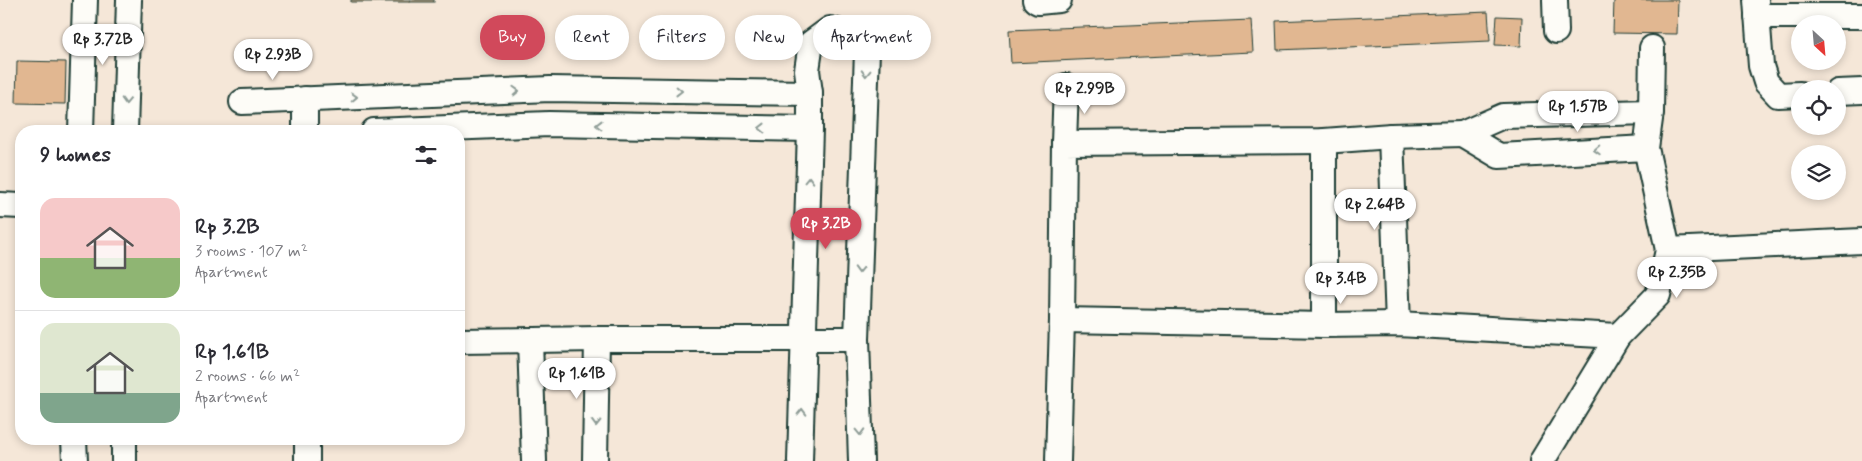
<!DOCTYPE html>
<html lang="en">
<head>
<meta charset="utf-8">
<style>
  body { margin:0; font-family:Mynerve,sans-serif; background:#f2f2f3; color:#2b2b33; height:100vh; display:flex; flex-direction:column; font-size:19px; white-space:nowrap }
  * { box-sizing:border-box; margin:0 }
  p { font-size:16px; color:#7c7c81 }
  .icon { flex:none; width:28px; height:28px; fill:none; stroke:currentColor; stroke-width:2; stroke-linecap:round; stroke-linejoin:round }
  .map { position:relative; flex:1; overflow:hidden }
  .details { position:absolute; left:15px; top:125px; width:450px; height:320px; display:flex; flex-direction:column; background:#fff; border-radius:20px; box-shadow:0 2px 8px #0003 }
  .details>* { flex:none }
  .hud { position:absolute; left:480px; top:15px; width:475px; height:45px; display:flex; gap:10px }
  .needle { width:32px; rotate:154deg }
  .controls { position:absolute; left:1791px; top:15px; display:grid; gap:10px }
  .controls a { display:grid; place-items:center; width:55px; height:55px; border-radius:50%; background:#fff; box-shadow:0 2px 8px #0003; font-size:25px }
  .price { position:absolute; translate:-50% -42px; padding:0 11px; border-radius:18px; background:#fff; color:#222; font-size:16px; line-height:32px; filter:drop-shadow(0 1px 2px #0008) }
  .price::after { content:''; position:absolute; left:50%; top:30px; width:15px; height:11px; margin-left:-8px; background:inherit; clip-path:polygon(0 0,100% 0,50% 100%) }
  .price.selected { background:#d1495b; color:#fff }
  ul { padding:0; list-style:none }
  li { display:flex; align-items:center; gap:15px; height:125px; padding:0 25px }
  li+li { border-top:1px solid #e1e1e2 }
  li span { display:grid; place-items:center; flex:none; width:140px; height:100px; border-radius:15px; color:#555 }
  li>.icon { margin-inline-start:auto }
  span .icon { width:60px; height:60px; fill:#fffc; stroke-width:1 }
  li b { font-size:21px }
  h2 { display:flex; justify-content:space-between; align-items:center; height:60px; padding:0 25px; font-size:21px }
  .tag { padding:0 18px; border-radius:22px; background:#fff; box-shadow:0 2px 8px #0003; font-size:18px; line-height:45px }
  .tag.selected { background:#d1495b; color:#fff }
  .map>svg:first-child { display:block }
</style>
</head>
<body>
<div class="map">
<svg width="1862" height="461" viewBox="0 0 1862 461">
  <rect width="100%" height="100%" fill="#f5e7d8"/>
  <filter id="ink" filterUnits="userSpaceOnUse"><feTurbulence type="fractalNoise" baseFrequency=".02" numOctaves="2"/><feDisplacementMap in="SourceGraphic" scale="10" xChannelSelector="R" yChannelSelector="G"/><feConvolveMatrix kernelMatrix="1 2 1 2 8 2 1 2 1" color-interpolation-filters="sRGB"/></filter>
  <g filter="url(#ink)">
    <!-- building -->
    <g fill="#e1b791" stroke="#1f3d34">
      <rect x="351" y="0" width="30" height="2"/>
      <rect x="381" y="0" width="29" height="2"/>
      <rect x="410" y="0" width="24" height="2"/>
      <path d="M1614 0H1678L1677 34 1613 33Z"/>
      <path d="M1488 12 1490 41 1277 50 1276 21Z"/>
      <path d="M1497 16 1522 17 1521 46 1495 45Z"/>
      <path d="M1251 20 1253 52 1011 63 1009 30Z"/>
      <path d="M17 61 66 62 65 104 16 103Z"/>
    </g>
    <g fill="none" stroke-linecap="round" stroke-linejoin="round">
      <defs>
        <g id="minor">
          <path d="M1035 0 1038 2 1059 0"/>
          <path d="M1555 0 1556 31"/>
          <path d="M1756 0 1761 66 1766 82 1778 95 1800 94"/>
          <path d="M1757 16H1862"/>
          <path d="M1652 48 1651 112 1646 148 1668 250"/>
          <path d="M1838 92 1862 91"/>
          <path d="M305 99V131"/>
          <path d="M242 102 550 89 810 93"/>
          <path d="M81 131 85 0"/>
          <path d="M125 131 129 0"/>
          <path d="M374 131 549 124 810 129"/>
          <path d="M1391 136 1398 324"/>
          <path d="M1324 141V325"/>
          <path d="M1064 143 1066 86"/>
          <path d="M1646 148 1499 156 1462 134 1503 116 1651 112"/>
          <path d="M0 205 21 206"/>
          <path d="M1062 320 1324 325 1398 324 1618 336"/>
          <path d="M530 340 534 461"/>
          <path d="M459 341 597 339H857"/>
          <path d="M74 439 75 461"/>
          <path d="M124 439V461"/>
          <path d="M307 461V439"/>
          <path d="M595 461 597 339"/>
          <path d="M800 461 810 129V93L807 70 811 43 830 29 854 36 867 51 857 339 861 461"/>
          <path d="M1058 461 1062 320 1064 143 1324 141 1391 136 1462 134"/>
          <path d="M1542 461 1618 336 1658 295 1668 250 1862 241"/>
        </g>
      </defs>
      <!-- minor casing -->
      <use href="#minor" stroke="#1f3d34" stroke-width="28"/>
      <!-- minor -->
      <use href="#minor" stroke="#fdfcf7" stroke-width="24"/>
    </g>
    <!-- one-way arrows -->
    <defs><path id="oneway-chevron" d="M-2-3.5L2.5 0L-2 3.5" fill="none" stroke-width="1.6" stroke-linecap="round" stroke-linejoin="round" transform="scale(1.25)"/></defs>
    <g stroke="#8e9c96">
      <use href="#oneway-chevron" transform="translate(866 73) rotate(92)"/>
      <use href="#oneway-chevron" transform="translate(516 91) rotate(-2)"/>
      <use href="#oneway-chevron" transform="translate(679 91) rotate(1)"/>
      <use href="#oneway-chevron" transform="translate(354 97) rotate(-2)"/>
      <use href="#oneway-chevron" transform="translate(126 101) rotate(92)"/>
      <use href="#oneway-chevron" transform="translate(599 125) rotate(-179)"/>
      <use href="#oneway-chevron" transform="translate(762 128) rotate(-179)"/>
      <use href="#oneway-chevron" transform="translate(1597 150) rotate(177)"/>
      <use href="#oneway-chevron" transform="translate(809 180) rotate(-88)"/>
      <use href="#oneway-chevron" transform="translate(859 270) rotate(92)"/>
      <use href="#oneway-chevron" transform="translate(802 412) rotate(-89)"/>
      <use href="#oneway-chevron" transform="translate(596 423) rotate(91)"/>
      <use href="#oneway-chevron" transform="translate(860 432) rotate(88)"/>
    </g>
  </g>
</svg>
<div class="controls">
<a><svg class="needle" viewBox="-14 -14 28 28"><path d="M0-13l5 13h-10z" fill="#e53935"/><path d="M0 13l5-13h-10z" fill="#7c7c81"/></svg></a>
<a><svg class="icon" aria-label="locate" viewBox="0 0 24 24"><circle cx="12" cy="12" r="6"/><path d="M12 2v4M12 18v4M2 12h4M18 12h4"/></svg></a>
<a><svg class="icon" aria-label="layers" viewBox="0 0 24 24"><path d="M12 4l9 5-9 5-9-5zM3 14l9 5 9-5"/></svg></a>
</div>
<b class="price" style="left:103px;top:66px">Rp 3.72B</b>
<b class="price" style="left:273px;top:81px">Rp 2.93B</b>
<b class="price" style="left:1085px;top:115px">Rp 2.99B</b>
<b class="price" style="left:1578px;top:133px">Rp 1.57B</b>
<b class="price" style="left:1375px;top:231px">Rp 2.64B</b>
<b class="price selected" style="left:826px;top:250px">Rp 3.2B</b>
<b class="price" style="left:1677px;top:299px">Rp 2.35B</b>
<b class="price" style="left:1341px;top:305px">Rp 3.4B</b>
<b class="price" style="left:577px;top:400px">Rp 1.61B</b>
<div class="hud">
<a class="tag selected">Buy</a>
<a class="tag">Rent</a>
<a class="tag">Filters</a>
<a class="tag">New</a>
<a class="tag">Apartment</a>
</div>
<section class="details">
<h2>9 homes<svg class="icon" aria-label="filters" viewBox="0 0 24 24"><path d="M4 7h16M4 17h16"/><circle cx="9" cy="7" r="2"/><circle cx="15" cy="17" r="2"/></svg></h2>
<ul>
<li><span style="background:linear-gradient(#f6c9c9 60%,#8fb573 0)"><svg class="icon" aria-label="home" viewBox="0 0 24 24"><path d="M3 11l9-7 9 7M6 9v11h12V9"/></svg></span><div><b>Rp 3.2B</b><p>3 rooms · 107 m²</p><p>Apartment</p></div></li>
<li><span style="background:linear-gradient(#dfe7d0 70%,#7fa58c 0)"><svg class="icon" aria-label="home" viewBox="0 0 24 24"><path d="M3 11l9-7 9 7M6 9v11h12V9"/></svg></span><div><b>Rp 1.61B</b><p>2 rooms · 66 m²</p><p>Apartment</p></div></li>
</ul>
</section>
</div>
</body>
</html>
